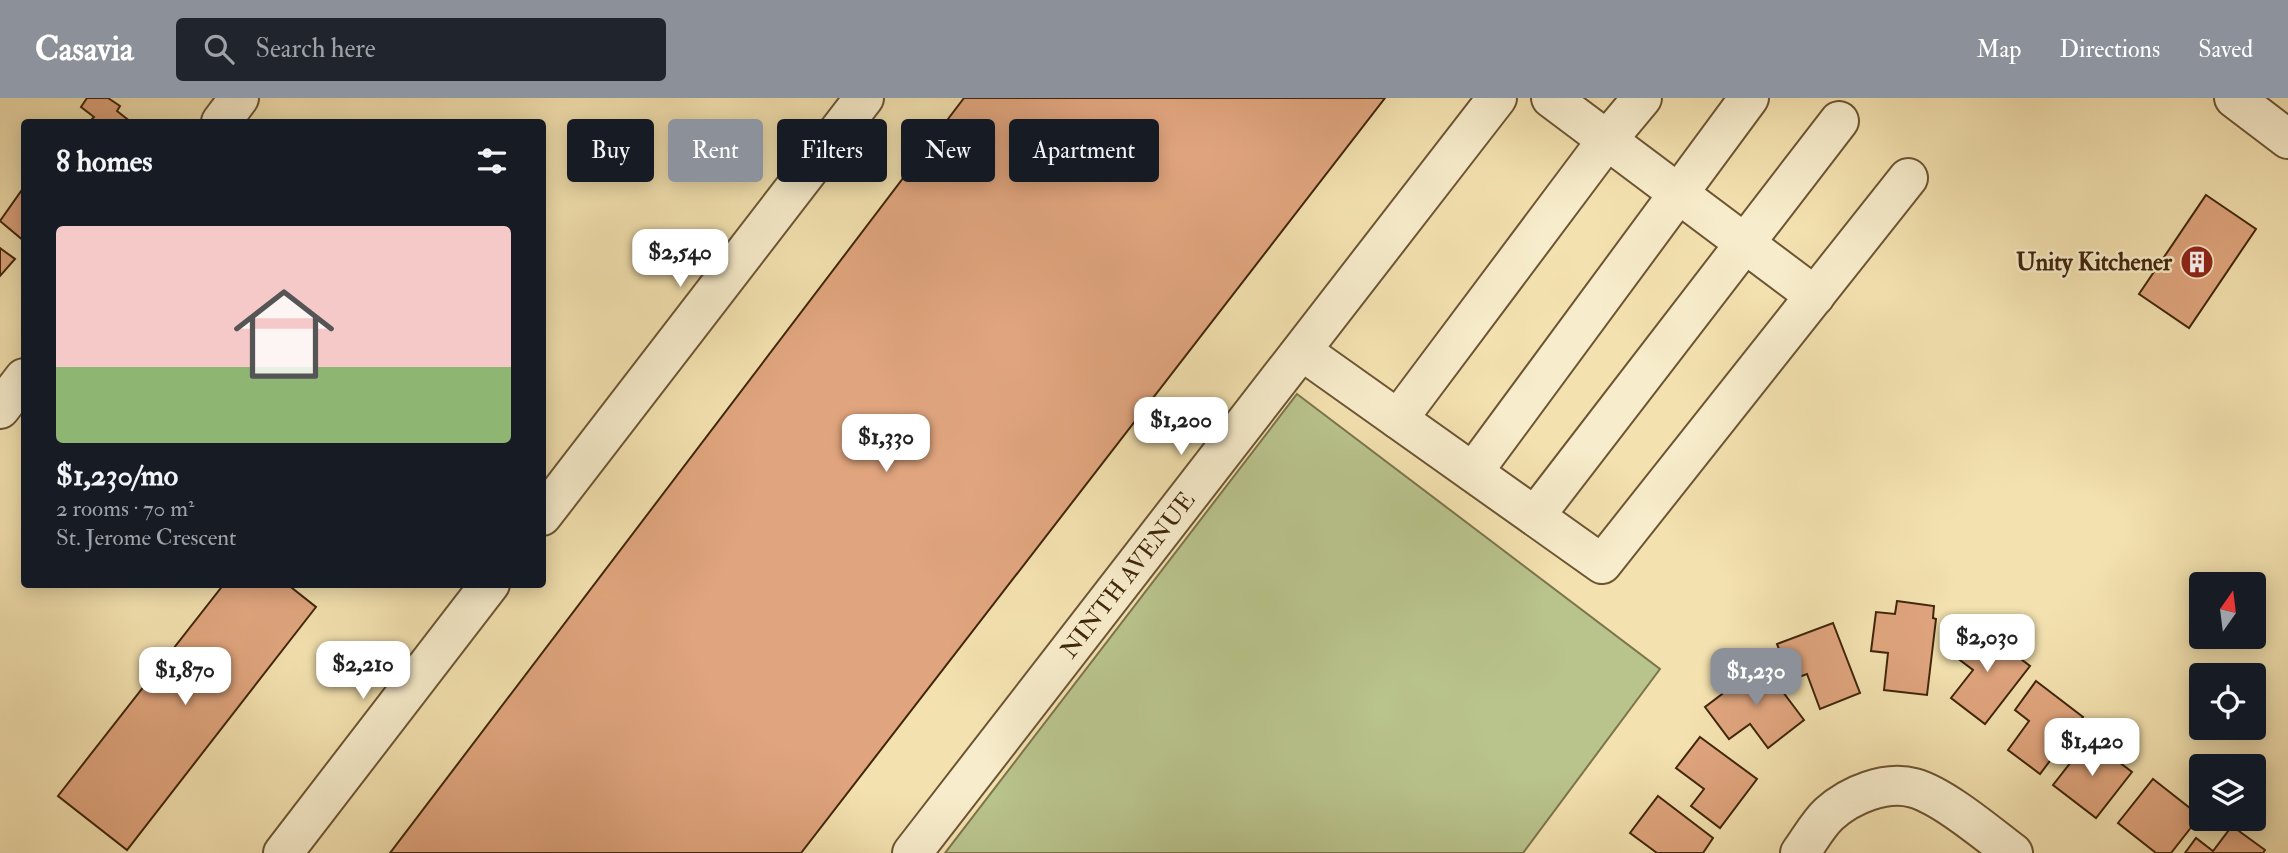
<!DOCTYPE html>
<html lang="en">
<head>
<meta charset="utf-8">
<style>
  body { margin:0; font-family:"IM FELL Double Pica",serif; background:#20242c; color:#f1f3f6; height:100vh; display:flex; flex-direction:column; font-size:26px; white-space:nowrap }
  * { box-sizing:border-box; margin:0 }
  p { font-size:23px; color:#9ea1a6 }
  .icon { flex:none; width:38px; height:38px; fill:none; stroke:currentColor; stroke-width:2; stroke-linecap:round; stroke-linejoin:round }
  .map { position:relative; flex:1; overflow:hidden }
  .sheet { position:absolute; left:21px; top:21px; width:525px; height:469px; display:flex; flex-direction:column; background:#171b24; border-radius:7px; box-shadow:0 4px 18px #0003 }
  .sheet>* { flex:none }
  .top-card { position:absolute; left:567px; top:21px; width:665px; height:63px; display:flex; gap:14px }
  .needle { width:46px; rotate:14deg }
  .buttons { position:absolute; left:2189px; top:474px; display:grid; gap:14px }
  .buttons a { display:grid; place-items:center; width:77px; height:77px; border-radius:7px; background:#171b24; box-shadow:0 4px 18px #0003; font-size:35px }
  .price { position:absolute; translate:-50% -60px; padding:0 16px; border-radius:14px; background:#fff; color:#222; font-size:23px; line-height:46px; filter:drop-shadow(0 2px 4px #0008) }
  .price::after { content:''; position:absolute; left:50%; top:42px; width:21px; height:16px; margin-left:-10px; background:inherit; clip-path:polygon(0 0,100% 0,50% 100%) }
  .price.on { background:#8c9099; color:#fff }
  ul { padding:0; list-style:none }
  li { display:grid; align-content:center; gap:14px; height:371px; padding:0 35px }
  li+li { border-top:2px solid #363941 }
  li span { display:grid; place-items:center; height:217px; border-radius:7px; color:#555 }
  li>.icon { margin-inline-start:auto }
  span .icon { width:126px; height:126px; fill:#fffc; stroke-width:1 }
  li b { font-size:30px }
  h2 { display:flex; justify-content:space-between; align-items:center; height:84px; padding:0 35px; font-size:30px }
  .pill { padding:0 24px; border-radius:7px; background:#171b24; box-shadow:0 4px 18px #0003; font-size:24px; line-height:63px }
  .pill.on { background:#8c9099; color:#fff }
  header { display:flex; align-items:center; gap:42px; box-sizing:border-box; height:98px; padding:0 35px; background:#8c9099; color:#fff }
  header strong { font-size:33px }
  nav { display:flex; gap:38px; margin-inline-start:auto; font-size:24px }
  .search { width:490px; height:63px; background:#20242c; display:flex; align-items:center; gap:18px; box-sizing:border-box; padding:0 24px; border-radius:7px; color:#9ea1a6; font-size:26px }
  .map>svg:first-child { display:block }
</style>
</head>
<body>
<header>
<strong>Casavia</strong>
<div class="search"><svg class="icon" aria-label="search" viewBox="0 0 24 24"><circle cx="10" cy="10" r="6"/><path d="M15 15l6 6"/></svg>Search here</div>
<nav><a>Map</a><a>Directions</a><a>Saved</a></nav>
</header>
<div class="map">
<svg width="2288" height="755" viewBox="0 0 2288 755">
  <rect width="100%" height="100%" fill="#f3e1af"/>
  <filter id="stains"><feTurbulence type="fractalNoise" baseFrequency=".00286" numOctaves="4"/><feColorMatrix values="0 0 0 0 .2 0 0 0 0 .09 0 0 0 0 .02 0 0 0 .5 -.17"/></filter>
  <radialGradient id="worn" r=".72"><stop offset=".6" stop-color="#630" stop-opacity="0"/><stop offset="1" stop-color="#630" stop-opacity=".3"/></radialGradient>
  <!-- green -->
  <path fill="#b9c38c" stroke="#7c744c" stroke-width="2" d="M1297 296 1660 571 1523 755H945Z"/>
  <!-- building -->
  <g fill="#e0a57e" stroke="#40260b" stroke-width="2">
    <path d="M87 0H108L120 8 117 13 131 24H89L94 19 81 9Z"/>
    <path d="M964 0H1385L801 755H390Z"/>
    <path d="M24 89V143L0 123Z"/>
    <path d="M2206 97 2256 131 2189 230 2139 196Z"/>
    <path d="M0 150 15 161 0 178Z"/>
    <path d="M224 486H287L316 509 127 752 58 698Z"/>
    <path d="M1897 503 1934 508 1933 520 1936 521 1927 597 1884 592 1888 555 1871 553 1876 514 1895 516Z"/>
    <path d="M1833 525 1860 595 1820 611 1807 576 1791 582 1777 546Z"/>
    <path d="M1975 526 2030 568 1985 626 1951 600 1973 572 1952 556Z"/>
    <path d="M1762 566 1804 622 1768 650 1750 626 1729 641 1705 609Z"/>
    <path d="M2036 583 2083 619 2040 676 2008 652 2029 623 2015 612Z"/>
    <path d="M1700 639 1757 681 1720 730 1691 708 1704 691 1676 670Z"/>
    <path d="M2089 641 2132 674 2096 720 2053 687Z"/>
    <path d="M2153 681 2200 718 2171 755H2156L2118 725Z"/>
    <path d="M1658 698 1713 740 1703 755H1657L1630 735Z"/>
    <path d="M2232 728 2265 752 2263 755H2185L2196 740 2213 753Z"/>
  </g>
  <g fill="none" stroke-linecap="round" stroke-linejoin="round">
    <defs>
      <g id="minor">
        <path d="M1551 0 1815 198"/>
        <path d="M2234 0 2288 41"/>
        <path d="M221 24 239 0"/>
        <path d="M1302 253 1602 466 1908 80"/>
        <path d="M0 311 24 280"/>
        <path d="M1398 321 1607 42 1642 0"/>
        <path d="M1473 374 1749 0"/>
        <path d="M542 418 864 0"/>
        <path d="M1535 418 1839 23"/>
        <path d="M283 755 490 486"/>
        <path id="s1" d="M912 755 1497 0"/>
        <path d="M1800 755C1809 743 1818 726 1829 716 1850 697 1886 682 1914 690 1943 698 1988 736 2013 755"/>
      </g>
    </defs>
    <!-- minor casing -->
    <use href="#minor" stroke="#6d5534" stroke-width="42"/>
    <!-- minor -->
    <use href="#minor" stroke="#f7eccb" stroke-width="38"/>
  </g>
  <!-- icons -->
  <defs>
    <symbol id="building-disc" viewBox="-11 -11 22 22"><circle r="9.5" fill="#8f2418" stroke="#f7eccb"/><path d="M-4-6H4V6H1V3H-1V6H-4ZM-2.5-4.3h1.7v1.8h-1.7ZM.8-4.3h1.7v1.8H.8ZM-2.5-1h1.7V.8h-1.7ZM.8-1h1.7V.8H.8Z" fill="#fff"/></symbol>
  </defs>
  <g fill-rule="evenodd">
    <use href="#building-disc" x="2178" y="145" width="38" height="38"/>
  </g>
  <g text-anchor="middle" stroke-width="5" stroke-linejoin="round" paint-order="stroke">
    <!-- poi labels -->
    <g font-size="24" font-weight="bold" fill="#40260b" stroke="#f7eccb" text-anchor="end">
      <text x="2172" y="172">Unity Kitchener</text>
    </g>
    <!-- street labels -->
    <g font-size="24" fill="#40260b" stroke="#f7eccb">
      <text dy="8" stroke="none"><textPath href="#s1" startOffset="352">NINTH AVENUE</textPath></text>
    </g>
  </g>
  <rect width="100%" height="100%" filter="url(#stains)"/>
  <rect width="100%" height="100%" fill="url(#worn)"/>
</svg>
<div class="buttons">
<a><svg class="needle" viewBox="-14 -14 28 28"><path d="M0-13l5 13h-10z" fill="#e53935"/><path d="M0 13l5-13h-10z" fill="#9ea1a6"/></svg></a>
<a><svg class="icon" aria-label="locate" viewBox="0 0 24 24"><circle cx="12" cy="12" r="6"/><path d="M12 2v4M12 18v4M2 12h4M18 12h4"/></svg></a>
<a><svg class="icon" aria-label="layers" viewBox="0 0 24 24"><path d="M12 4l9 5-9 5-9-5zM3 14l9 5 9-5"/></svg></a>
</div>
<b class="price" style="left:680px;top:191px">$2,540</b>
<b class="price" style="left:1181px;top:359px">$1,200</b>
<b class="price" style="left:886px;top:376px">$1,330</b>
<b class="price" style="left:1987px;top:576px">$2,030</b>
<b class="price" style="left:363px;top:603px">$2,210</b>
<b class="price" style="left:185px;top:609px">$1,870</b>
<b class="price on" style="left:1756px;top:610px">$1,230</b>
<b class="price" style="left:2092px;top:680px">$1,420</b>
<div class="top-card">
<a class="pill">Buy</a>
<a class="pill on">Rent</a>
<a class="pill">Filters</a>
<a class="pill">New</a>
<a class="pill">Apartment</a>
</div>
<section class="sheet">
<h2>8 homes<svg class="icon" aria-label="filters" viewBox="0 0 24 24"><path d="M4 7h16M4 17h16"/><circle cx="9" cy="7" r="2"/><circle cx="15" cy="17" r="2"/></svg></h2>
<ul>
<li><span style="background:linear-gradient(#f6c9c9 65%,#8fb573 0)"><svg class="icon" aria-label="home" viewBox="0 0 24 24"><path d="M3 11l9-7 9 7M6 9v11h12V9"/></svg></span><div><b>$1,230/mo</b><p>2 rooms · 70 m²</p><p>St. Jerome Crescent</p></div></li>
</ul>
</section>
</div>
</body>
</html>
